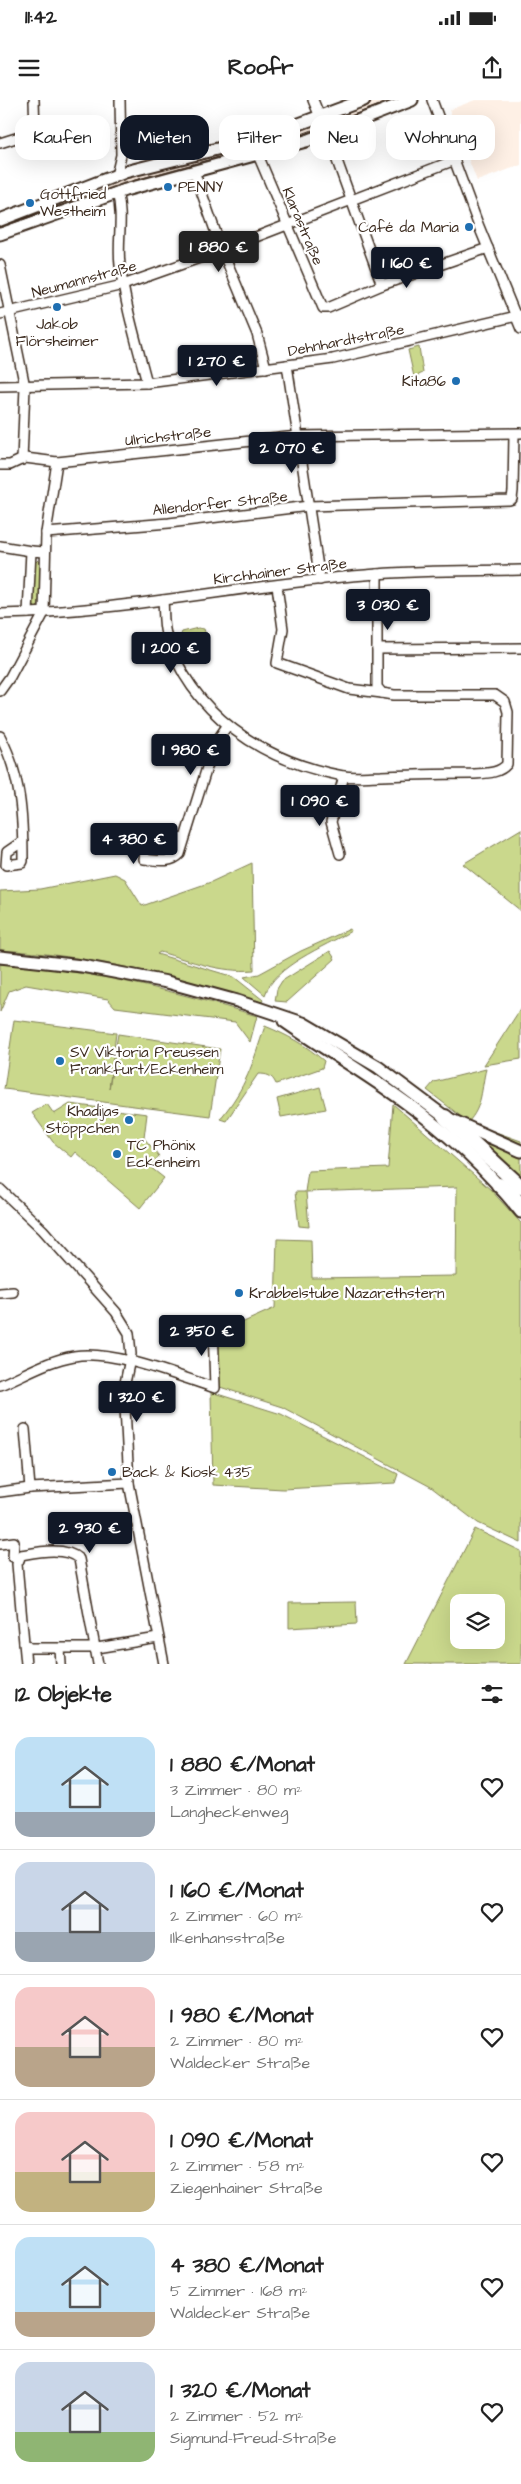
<!DOCTYPE html>
<html lang="de">
<head>
<meta charset="utf-8">
<style>
  body { margin:0; font-family:"Architects Daughter",sans-serif; background:#f6f6f6; color:#222; height:100vh; display:flex; flex-direction:column; font-size:19px; white-space:nowrap }
  * { box-sizing:border-box; margin:0 }
  p { font-size:16px; color:#767676 }
  .icon { flex:none; width:28px; height:28px; fill:none; stroke:currentColor; stroke-width:2; stroke-linecap:round; stroke-linejoin:round }
  .map { position:relative; height:1564px; overflow:hidden }
  .details { display:flex; flex-direction:column; background:#fff; flex:1 }
  .details>* { flex:none }
  .guide { position:absolute; left:15px; top:15px; width:491px; height:45px; display:flex; gap:10px }
  .fabs { position:absolute; left:450px; top:1494px; display:grid; gap:10px }
  .fabs a { display:grid; place-items:center; width:55px; height:55px; border-radius:10px; background:#fff; box-shadow:0 5px 20px #0002; font-size:25px }
  .price { position:absolute; translate:-50% -42px; padding:0 11px; border-radius:5px; background:#111827; color:#fff; font-size:16px; line-height:32px; filter:drop-shadow(0 1px 2px #0008) }
  .price::after { content:''; position:absolute; left:50%; top:30px; width:15px; height:11px; margin-left:-8px; background:inherit; clip-path:polygon(0 0,100% 0,50% 100%) }
  .price.active { background:#222; color:#fff }
  ul { padding:0; list-style:none }
  li { display:flex; align-items:center; gap:15px; height:125px; padding:0 15px }
  li+li { border-top:1px solid #e0e0e0 }
  li span { display:grid; place-items:center; flex:none; width:140px; height:100px; border-radius:15px; color:#555 }
  li>.icon { margin-inline-start:auto }
  span .icon { width:60px; height:60px; fill:#fffc; stroke-width:1 }
  li b { font-size:21px }
  h2 { display:flex; justify-content:space-between; align-items:center; height:60px; padding:0 15px; font-size:21px }
  .tag { padding:0 18px; border-radius:15px; background:#fff; box-shadow:0 5px 20px #0002; font-size:18px; line-height:45px }
  .tag.active { background:#111827; color:#fff }
  .status { display:flex; justify-content:space-between; align-items:center; height:35px; padding:0 25px; background:#fff; direction:ltr }
  .status svg { height:14px; fill:currentColor }
  header { display:flex; justify-content:space-between; align-items:center; height:65px; padding:0 15px; background:#fff; font-size:22px; font-weight:700 }
  .map>svg:first-child { display:block }
</style>
</head>
<body>
<div class="status"><b>11:42</b><svg viewBox="0 0 49 12"><path d="M0 12V9h3v3zM5 12V6h3v6zM10 12V3h3v9zM15 12V0h3v12zM26 1h20v11H26zM47 4h2v5h-2z"/></svg></div>
<header><svg class="icon" aria-label="menu" viewBox="0 0 24 24"><path d="M4 6h16M4 12h16M4 18h16"/></svg>Roofr<svg class="icon" aria-label="share" viewBox="0 0 24 24"><path d="M12 15V3M7 8l5-5 5 5M5 13v7h14v-7"/></svg></header>
<div class="map">
<svg width="521" height="1564" viewBox="0 0 521 1564">
  <rect width="100%" height="100%" fill="#fff"/>
  <filter id="ink" filterUnits="userSpaceOnUse"><feTurbulence type="fractalNoise" baseFrequency=".02" numOctaves="2"/><feDisplacementMap in="SourceGraphic" scale="10" xChannelSelector="R" yChannelSelector="G"/><feConvolveMatrix kernelMatrix="1 2 1 2 8 2 1 2 1" color-interpolation-filters="sRGB"/></filter>
  <g filter="url(#ink)">
    <!-- built -->
    <g fill="#fef0e5">
      <path d="M372 0H400L290 40 137 80 0 131V123L117 79 300 27Z"/>
      <path d="M475 0H521V65L477 81 449 10Z"/>
    </g>
    <!-- green -->
    <g fill="#cad88c" stroke="#828155" fill-rule="evenodd">
      <path d="M419 247 423 273 414 277 408 250Z"/>
      <path d="M38 460 41 463 39 505 36 508 33 505 35 463Z"/>
      <path d="M198 528 204 529 206 535 205 545 194 550 186 546 180 537 182 532Z"/>
      <path d="M521 729V811L463 764Z"/>
      <path d="M252 763 254 870C221 873 191 861 160 852L157 854 234 877 263 900 262 902C177 877 89 855 0 850V791L40 789 115 774 125 779 142 806 211 782Z"/>
      <path d="M350 829 351 831C324 847 274 866 265 895L244 877 259 874 301 851Z"/>
      <path d="M330 851 335 859 287 902 275 901 277 889 282 881Z"/>
      <path d="M0 864C88 870 173 890 257 916L250 942 235 922 115 907 108 899 26 885 9 891 0 912Z"/>
      <path d="M521 908V959L484 965Z"/>
      <path d="M14 920 116 933 109 989 118 934 220 949 210 1016 4 989Z"/>
      <path d="M265 926C287 935 306 945 324 961L322 968 276 984C272 975 267 974 258 974L226 1021 220 1019C247 986 252 965 265 926Z"/>
      <path d="M486 969C481 988 483 1007 468 1022L427 990 434 982Z"/>
      <path d="M320 987 326 1009 281 1017 277 999Z"/>
      <path d="M47 1004 54 1014 70 1004 147 1014 144 1038 159 1056 150 1067 164 1078 140 1108 75 1052 71 1057 53 1042 32 1013Z"/>
      <path d="M393 1004 491 1090 521 1123V1443L478 1423 431 1387 282 1307 220 1287 217 1231 237 1225 275 1208 277 1139 311 1140 312 1178 456 1176 457 1087 306 1092 309 1127 299 1126 295 1092H305L308 1071 388 1068Z"/>
      <path d="M490 1030 521 1041V1078L475 1034 498 1044Z"/>
      <path d="M211 1292 281 1314 398 1374 395 1383 283 1389 213 1385Z"/>
      <path d="M475 1429 521 1451V1564H406ZM459 1502H496V1540H459Z"/>
      <path d="M356 1502 357 1524 289 1528V1503Z"/>
    </g>
    <g fill="none" stroke-linecap="round" stroke-linejoin="round">
      <defs>
        <g id="minor">
          <path d="M313 0 320 17"/>
          <path d="M432 0 478 124 521 229"/>
          <path d="M327 33 382 185"/>
          <path d="M0 43 35 32 34 0"/>
          <path d="M258 55 323 208H328L382 185 488 148"/>
          <path d="M194 71 222 150 257 234 266 268"/>
          <path d="M116 76 121 55 120 0"/>
          <path d="M117 92C124 117 117 141 120 165 125 205 137 244 147 283"/>
          <path d="M0 165 25 287 22 360"/>
          <path d="M0 214 123 185 222 150 455 60"/>
          <path d="M287 265 320 480"/>
          <path d="M0 286 147 283 333 259 521 215"/>
          <path d="M0 365H10L25 358 57 362 298 336 521 333"/>
          <path d="M46 433 169 423 309 406 509 400 512 399 513 391 514 334"/>
          <path d="M0 446 31 451"/>
          <path d="M277 486 283 529 277 563 349 589 382 593"/>
          <path d="M163 500C164 510 163 523 166 534 191 614 262 661 343 676 355 678 369 676 381 676 411 675 442 674 472 674 485 673 499 674 507 664L508 612 505 602 495 595H394L382 593 377 587V474"/>
          <path d="M28 513 31 451 45 452"/>
          <path d="M0 514C126 512 251 483 377 474 425 470 473 471 521 470"/>
          <path d="M377 549 521 548"/>
          <path d="M0 591 10 577 44 513 46 433 57 362"/>
          <path d="M0 636C21 675 23 717 23 761L22 763 6 765 7 752 23 741"/>
          <path d="M338 697 344 676"/>
          <path d="M337 700 331 722 340 754"/>
          <path d="M184 739C163 736 147 733 144 759 156 760 171 764 180 754L214 645 227 626"/>
          <path d="M0 1089 43 1130 116 1212 129 1233 131 1254 124 1288 129 1383 164 1564"/>
          <path d="M0 1193 13 1192"/>
          <path d="M0 1285C24 1275 49 1260 74 1256 112 1249 178 1276 215 1288L213 1225"/>
          <path d="M25 1329 30 1388"/>
          <path d="M0 1392 30 1388 129 1383"/>
          <path d="M0 1444 14 1442 13 1457 19 1460"/>
          <path d="M24 1543 26 1564"/>
          <path d="M60 1549 61 1564"/>
          <path d="M98 1564 79 1459C65 1446 38 1452 21 1455L17 1464 24 1543 29 1548H97L158 1538"/>
        </g>
        <g id="major">
          <path d="M0 120 125 72 237 44 291 27 364 0"/>
          <path d="M0 134 125 90 306 41 412 0"/>
          <path d="M0 857 82 866 167 882 237 901 303 923 378 967 445 1017 521 1051"/>
          <path d="M284 921C324 949 366 973 405 1002 448 1033 488 1071 521 1112"/>
        </g>
        <g id="highway">
          <path d="M445 1017 521 1087"/>
          <path d="M499 1085 521 1104"/>
        </g>
      </defs>
      <!-- minor casing -->
      <use href="#minor" stroke="#3b2a1e" stroke-width="12"/>
      <!-- major casing -->
      <use href="#major" stroke="#3b2a1e" stroke-width="15"/>
      <!-- highway casing -->
      <use href="#highway" stroke="#3b2a1e" stroke-width="18"/>
      <!-- minor -->
      <use href="#minor" stroke="#fff" stroke-width="9"/>
      <!-- major -->
      <use href="#major" stroke="#fff" stroke-width="11"/>
      <!-- highway -->
      <use href="#highway" stroke="#fff" stroke-width="14"/>
      <!-- tram -->
      <path stroke="#3b2a1e" stroke-width="1" d="M0 128 135 80 299 35 393 0"/>
    </g>
  </g>
  <!-- markers -->
  <g fill="#1f6fb2" stroke="#fff" stroke-width="2">
    <circle cx="168" cy="87" r="5"/>
    <circle cx="30" cy="103" r="5"/>
    <circle cx="469" cy="127" r="5"/>
    <circle cx="57" cy="207" r="5"/>
    <circle cx="456" cy="281" r="5"/>
    <circle cx="60" cy="961" r="5"/>
    <circle cx="129" cy="1020" r="5"/>
    <circle cx="117" cy="1054" r="5"/>
    <circle cx="239" cy="1193" r="5"/>
    <circle cx="112" cy="1372" r="5"/>
  </g>
  <g text-anchor="middle" stroke-width="4.5" stroke-linejoin="round" paint-order="stroke">
    <!-- poi labels -->
    <g font-size="15" fill="#3b2a1e" stroke="#fff" text-anchor="start">
      <text x="178" y="92">PENNY</text>
      <text x="40" y="99">Gottfried<tspan x="40" dy="17">Westheim</tspan></text>
      <text x="459" y="132" text-anchor="end">Café da Maria</text>
      <text x="57" y="229" text-anchor="middle">Jakob<tspan x="57" dy="17">Flörsheimer</tspan></text>
      <text x="446" y="286" text-anchor="end">Kita86</text>
      <text x="70" y="957">SV Viktoria Preussen<tspan x="70" dy="17">Frankfurt/Eckenheim</tspan></text>
      <text x="119" y="1016" text-anchor="end">Khadijas<tspan x="119" dy="17">Stöppchen</tspan></text>
      <text x="127" y="1050">TC Phönix<tspan x="127" dy="17">Eckenheim</tspan></text>
      <text x="249" y="1198">Krabbelstube Nazarethstern</text>
      <text x="122" y="1377">Back &amp; Kiosk 435</text>
    </g>
    <!-- street labels -->
    <g font-size="15" fill="#3b2a1e" stroke="#fff">
      <text transform="translate(303 126) rotate(67)" y="5">Klarastraße</text>
      <text transform="translate(84 179) rotate(-15)" y="5">Neumannstraße</text>
      <text transform="translate(346 240) rotate(-11)" y="5">Dehnhardtstraße</text>
      <text transform="translate(168 336) rotate(-6)" y="5">Ulrichstraße</text>
      <text transform="translate(220 403) rotate(-6)" y="5">Allendorfer Straße</text>
      <text transform="translate(280 471) rotate(-7)" y="5">Kirchhainer Straße</text>
    </g>
  </g>
</svg>
<div class="fabs">
<a><svg class="icon" aria-label="layers" viewBox="0 0 24 24"><path d="M12 4l9 5-9 5-9-5zM3 14l9 5 9-5"/></svg></a>
</div>
<b class="price active" style="left:219px;top:173px">1 880 €</b>
<b class="price" style="left:407px;top:189px">1 160 €</b>
<b class="price" style="left:217px;top:287px">1 270 €</b>
<b class="price" style="left:292px;top:374px">2 070 €</b>
<b class="price" style="left:388px;top:531px">3 030 €</b>
<b class="price" style="left:171px;top:574px">1 200 €</b>
<b class="price" style="left:191px;top:676px">1 980 €</b>
<b class="price" style="left:320px;top:727px">1 090 €</b>
<b class="price" style="left:134px;top:765px">4 380 €</b>
<b class="price" style="left:202px;top:1257px">2 350 €</b>
<b class="price" style="left:137px;top:1323px">1 320 €</b>
<b class="price" style="left:90px;top:1454px">2 930 €</b>
<div class="guide">
<a class="tag">Kaufen</a>
<a class="tag active">Mieten</a>
<a class="tag">Filter</a>
<a class="tag">Neu</a>
<a class="tag">Wohnung</a>
</div>
</div>
<section class="details">
<h2>12 Objekte<svg class="icon" aria-label="filters" viewBox="0 0 24 24"><path d="M4 7h16M4 17h16"/><circle cx="9" cy="7" r="2"/><circle cx="15" cy="17" r="2"/></svg></h2>
<ul>
<li><span style="background:linear-gradient(#bfe0f5 75%,#9aa5b1 0)"><svg class="icon" aria-label="home" viewBox="0 0 24 24"><path d="M3 11l9-7 9 7M6 9v11h12V9"/></svg></span><div><b>1 880 €/Monat</b><p>3 Zimmer · 80 m²</p><p>Langheckenweg</p></div><svg class="icon" aria-label="heart" viewBox="0 0 24 24"><path d="M12 20l-8-8c-3-5 5-10 8-4 3-6 11-1 8 4z"/></svg></li>
<li><span style="background:linear-gradient(#c9d6e8 70%,#9aa5b1 0)"><svg class="icon" aria-label="home" viewBox="0 0 24 24"><path d="M3 11l9-7 9 7M6 9v11h12V9"/></svg></span><div><b>1 160 €/Monat</b><p>2 Zimmer · 60 m²</p><p>Ilkenhansstraße</p></div><svg class="icon" aria-label="heart" viewBox="0 0 24 24"><path d="M12 20l-8-8c-3-5 5-10 8-4 3-6 11-1 8 4z"/></svg></li>
<li><span style="background:linear-gradient(#f6c9c9 60%,#b9a48a 0)"><svg class="icon" aria-label="home" viewBox="0 0 24 24"><path d="M3 11l9-7 9 7M6 9v11h12V9"/></svg></span><div><b>1 980 €/Monat</b><p>2 Zimmer · 80 m²</p><p>Waldecker Straße</p></div><svg class="icon" aria-label="heart" viewBox="0 0 24 24"><path d="M12 20l-8-8c-3-5 5-10 8-4 3-6 11-1 8 4z"/></svg></li>
<li><span style="background:linear-gradient(#f6c9c9 60%,#c2b280 0)"><svg class="icon" aria-label="home" viewBox="0 0 24 24"><path d="M3 11l9-7 9 7M6 9v11h12V9"/></svg></span><div><b>1 090 €/Monat</b><p>2 Zimmer · 58 m²</p><p>Ziegenhainer Straße</p></div><svg class="icon" aria-label="heart" viewBox="0 0 24 24"><path d="M12 20l-8-8c-3-5 5-10 8-4 3-6 11-1 8 4z"/></svg></li>
<li><span style="background:linear-gradient(#bfe0f5 75%,#b9a48a 0)"><svg class="icon" aria-label="home" viewBox="0 0 24 24"><path d="M3 11l9-7 9 7M6 9v11h12V9"/></svg></span><div><b>4 380 €/Monat</b><p>5 Zimmer · 168 m²</p><p>Waldecker Straße</p></div><svg class="icon" aria-label="heart" viewBox="0 0 24 24"><path d="M12 20l-8-8c-3-5 5-10 8-4 3-6 11-1 8 4z"/></svg></li>
<li><span style="background:linear-gradient(#c9d6e8 70%,#8fb573 0)"><svg class="icon" aria-label="home" viewBox="0 0 24 24"><path d="M3 11l9-7 9 7M6 9v11h12V9"/></svg></span><div><b>1 320 €/Monat</b><p>2 Zimmer · 52 m²</p><p>Sigmund-Freud-Straße</p></div><svg class="icon" aria-label="heart" viewBox="0 0 24 24"><path d="M12 20l-8-8c-3-5 5-10 8-4 3-6 11-1 8 4z"/></svg></li>
</ul>
</section>
</body>
</html>
